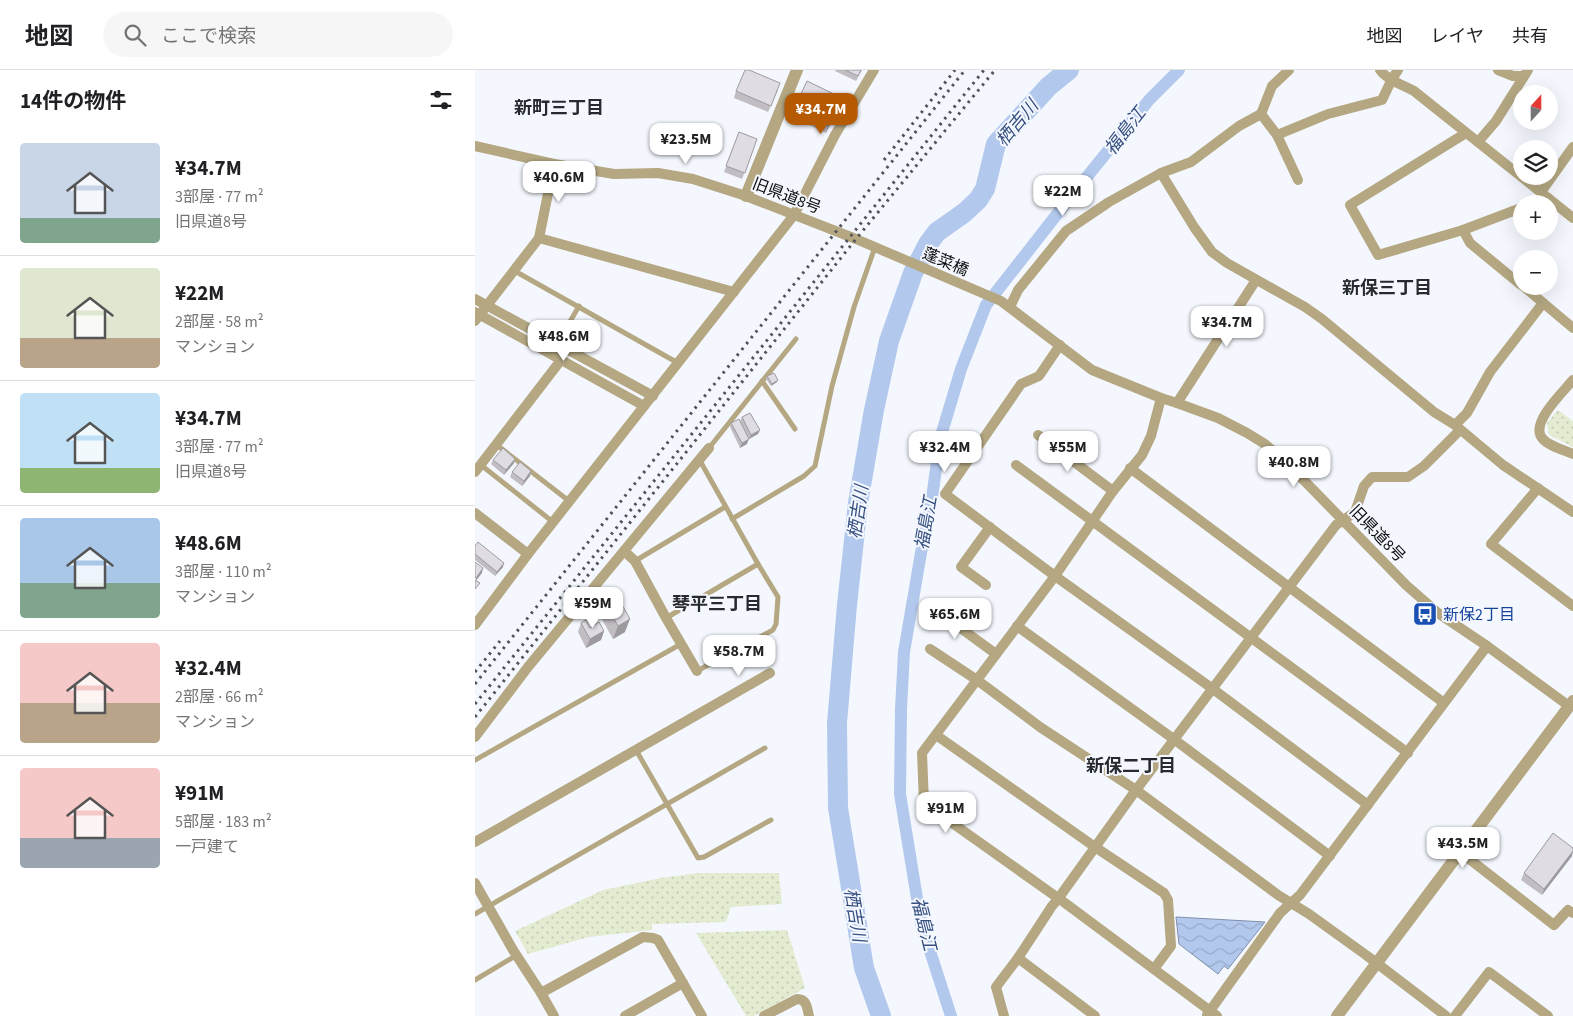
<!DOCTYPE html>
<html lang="ja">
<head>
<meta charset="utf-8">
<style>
  body { margin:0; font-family:"Source Sans 3","Noto Sans JP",sans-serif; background:#f6f6f6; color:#202124; height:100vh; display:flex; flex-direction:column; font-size:19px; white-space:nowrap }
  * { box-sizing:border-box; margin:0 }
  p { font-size:16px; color:#757577 }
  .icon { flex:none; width:28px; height:28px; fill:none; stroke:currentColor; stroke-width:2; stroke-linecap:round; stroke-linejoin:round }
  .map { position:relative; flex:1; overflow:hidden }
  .panel { display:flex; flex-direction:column; background:#fff; width:475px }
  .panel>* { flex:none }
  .needle { width:32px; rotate:21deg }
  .fabs { position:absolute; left:1038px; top:15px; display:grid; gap:10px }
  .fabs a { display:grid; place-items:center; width:45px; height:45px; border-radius:50%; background:#fff; box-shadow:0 5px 20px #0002; font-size:25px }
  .price { position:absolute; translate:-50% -42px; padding:0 11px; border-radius:10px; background:#fff; color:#222; font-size:16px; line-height:32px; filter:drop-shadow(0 1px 2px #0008) }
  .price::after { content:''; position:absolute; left:50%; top:30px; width:15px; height:11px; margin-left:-8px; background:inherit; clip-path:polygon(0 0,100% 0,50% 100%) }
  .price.selected { background:#b65a01; color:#fff }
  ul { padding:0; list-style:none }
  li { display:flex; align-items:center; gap:15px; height:125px; padding:0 20px }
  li+li { border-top:1px solid #e0e0e0 }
  li span { display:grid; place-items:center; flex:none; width:140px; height:100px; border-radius:5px; color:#555 }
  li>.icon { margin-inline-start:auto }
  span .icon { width:60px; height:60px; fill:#fffc; stroke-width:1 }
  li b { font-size:21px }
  h2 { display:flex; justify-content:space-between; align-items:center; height:60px; padding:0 20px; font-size:21px }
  header { display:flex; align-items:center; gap:30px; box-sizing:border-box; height:70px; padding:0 25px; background:#fff; border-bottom:1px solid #e0e0e0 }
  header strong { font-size:24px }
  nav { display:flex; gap:28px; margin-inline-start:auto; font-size:18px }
  .search { width:350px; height:45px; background:#f6f6f6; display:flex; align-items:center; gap:12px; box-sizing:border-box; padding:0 18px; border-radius:28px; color:#757577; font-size:19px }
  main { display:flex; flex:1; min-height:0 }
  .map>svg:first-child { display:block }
</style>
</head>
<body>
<header>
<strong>地図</strong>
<div class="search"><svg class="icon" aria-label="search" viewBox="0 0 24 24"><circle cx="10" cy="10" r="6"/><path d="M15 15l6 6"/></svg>ここで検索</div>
<nav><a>地図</a><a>レイヤ</a><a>共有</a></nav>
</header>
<main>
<section class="panel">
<h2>14件の物件<svg class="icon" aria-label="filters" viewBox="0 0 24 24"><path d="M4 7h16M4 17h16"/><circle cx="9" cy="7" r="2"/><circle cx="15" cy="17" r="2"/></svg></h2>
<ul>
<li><span style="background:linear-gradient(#c9d6e8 75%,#7fa58c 0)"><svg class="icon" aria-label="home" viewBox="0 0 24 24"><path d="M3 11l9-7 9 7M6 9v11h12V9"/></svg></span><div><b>¥34.7M</b><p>3部屋 · 77 m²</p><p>旧県道8号</p></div></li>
<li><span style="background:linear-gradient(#dfe7d0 70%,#b9a48a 0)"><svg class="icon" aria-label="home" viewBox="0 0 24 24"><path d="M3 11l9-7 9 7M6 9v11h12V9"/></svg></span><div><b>¥22M</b><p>2部屋 · 58 m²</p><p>マンション</p></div></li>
<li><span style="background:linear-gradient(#bfe0f5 75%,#8fb573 0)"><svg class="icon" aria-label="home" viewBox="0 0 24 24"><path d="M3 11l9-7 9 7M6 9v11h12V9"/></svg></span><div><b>¥34.7M</b><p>3部屋 · 77 m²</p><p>旧県道8号</p></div></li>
<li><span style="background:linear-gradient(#a9c7e8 65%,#7fa58c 0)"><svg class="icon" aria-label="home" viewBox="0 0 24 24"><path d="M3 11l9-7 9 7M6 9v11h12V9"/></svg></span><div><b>¥48.6M</b><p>3部屋 · 110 m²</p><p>マンション</p></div></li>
<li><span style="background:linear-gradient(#f6c9c9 60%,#b9a48a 0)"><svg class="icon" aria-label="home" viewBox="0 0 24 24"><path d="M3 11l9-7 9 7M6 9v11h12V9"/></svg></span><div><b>¥32.4M</b><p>2部屋 · 66 m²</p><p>マンション</p></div></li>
<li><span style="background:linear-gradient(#f6c9c9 70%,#9aa5b1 0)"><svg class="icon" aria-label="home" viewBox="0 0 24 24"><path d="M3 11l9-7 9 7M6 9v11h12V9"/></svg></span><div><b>¥91M</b><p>5部屋 · 183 m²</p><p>一戸建て</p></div></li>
</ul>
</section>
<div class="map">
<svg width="1098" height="946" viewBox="0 0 1098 946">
  <defs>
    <pattern id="park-dots" width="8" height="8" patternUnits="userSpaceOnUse" patternTransform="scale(1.25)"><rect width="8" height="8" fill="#e3ecd1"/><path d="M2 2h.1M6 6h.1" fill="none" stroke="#c1c9b2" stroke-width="1.8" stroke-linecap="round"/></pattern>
    <pattern id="water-waves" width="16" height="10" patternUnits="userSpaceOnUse" patternTransform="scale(1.25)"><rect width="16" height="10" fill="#b3c8ed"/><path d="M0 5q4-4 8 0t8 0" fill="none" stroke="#99aaca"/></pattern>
  </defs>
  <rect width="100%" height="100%" fill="#f4f8fe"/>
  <!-- park -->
  <g fill="url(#park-dots)">
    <path d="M1083 340 1098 351V377L1074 365 1072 353Z"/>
    <path d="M223 803H304L307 834 256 837 251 852 177 854V860L114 867 53 884 40 861 128 820 186 808Z"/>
    <path d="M312 860 330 918 279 946H271L221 863Z"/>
  </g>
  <!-- water -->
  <path fill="url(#water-waves)" stroke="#808faa" d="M701 847 790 852 753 899 749 896 743 904 704 874Z"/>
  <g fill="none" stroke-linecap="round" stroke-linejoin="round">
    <!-- canal -->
    <path stroke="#b3c8ed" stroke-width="12" d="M476 946 446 853 425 724 426 639 429 582 447 477 458 421 465 369 486 299 511 235 590 134 674 30 704 0"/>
    <!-- river -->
    <path stroke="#b3c8ed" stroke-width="20" d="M406 946 389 898 363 738 362 653 372 535 383 433 399 340 414 271 438 203 453 174 462 162 489 143 503 130 510 119 521 74 574 16 594 0"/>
    <!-- service -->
    <g stroke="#b4a782" stroke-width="5">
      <path d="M38 200 203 293"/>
      <path d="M82 274 104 236"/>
      <path d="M287 311 320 359"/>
      <path d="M22 375 94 431"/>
      <path d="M234 378 321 269"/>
      <path d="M6 395 78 452"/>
      <path d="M257 449 329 406 340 396 357 316 379 237 400 177"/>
      <path d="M160 491 250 437"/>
      <path d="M191 548 283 494 224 389"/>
      <path d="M222 601 298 560 301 554 303 527 283 494"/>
      <path d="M161 680 223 788 229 787 296 750"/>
      <path d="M0 690 206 574"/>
      <path d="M0 844 290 678"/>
      <path d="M0 910 42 885"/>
    </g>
    <!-- minor -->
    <g stroke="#b4a782" stroke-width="10">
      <path d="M905 0C912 10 928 15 939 21L1098 148"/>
      <path d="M1023 0 1038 6H1049"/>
      <path d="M786 44 797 16 814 0"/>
      <path d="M991 63 875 135 903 185 988 160 1046 138"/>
      <path d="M802 65 823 110"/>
      <path d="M1003 72 1021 51 1053 0"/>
      <path d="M0 76 79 94 139 104 183 103 218 109 271 126 381 169 526 231 617 300 686 328 702 333 743 348 772 363 790 374 813 394 931 515 963 543 1012 576 1094 636"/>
      <path d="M686 103 719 157 737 182 752 193 830 237 847 249 959 342 980 355 1028 395 1098 442"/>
      <path d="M1066 122 1098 77"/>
      <path d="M1059 134 1073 128"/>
      <path d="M988 160 995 173 1046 215"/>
      <path d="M64 168 259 222"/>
      <path d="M1048 216 1098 258"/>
      <path d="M0 229 178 326"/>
      <path d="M535 237 543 220 591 161 634 132 686 103 716 92 764 56 786 44 802 65 853 44 907 30 917 9 923 0"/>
      <path d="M0 242 169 336"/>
      <path d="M0 251 64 168 79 94"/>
      <path d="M585 275 564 306 546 314 470 424 580 506 738 619 893 735"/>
      <path d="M1098 310C1088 322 1055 353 1067 368 1073 376 1089 380 1098 384"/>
      <path d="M686 328 676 366 667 385 638 421 580 506 447 683 449 733 590 833 742 946"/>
      <path d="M702 333 781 210"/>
      <path d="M980 355 992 343 1015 302 1068 233"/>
      <path d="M563 365 638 421"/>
      <path d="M541 395 933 683"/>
      <path d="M655 398 969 633"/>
      <path d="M0 402 86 290"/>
      <path d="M1063 418 1016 474 1098 536"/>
      <path d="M0 443 53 484"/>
      <path d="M149 481 160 491 191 548 222 601"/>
      <path d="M511 515 486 497 515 457"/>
      <path d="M454 535 521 584"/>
      <path d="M0 555 53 484 319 145 360 65 399 0"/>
      <path d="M542 556 700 670 855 786"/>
      <path d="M455 579 502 610 565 657 661 720 803 825 834 844 891 885 971 946"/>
      <path d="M461 665 620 777 689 823 693 830 696 876 679 899"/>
      <path d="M0 667 53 597 234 378"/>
      <path d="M0 772 295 603"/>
      <path d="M984 781 1079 855 1093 840 1098 843"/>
      <path d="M0 813 38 880 66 923 79 946"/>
      <path d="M543 888 620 946"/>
      <path d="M66 923 168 867 178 868 183 870 227 946"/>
      <path d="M732 945 805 843 825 825 1012 576"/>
      <path d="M150 946 208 913"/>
      <path d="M289 946 322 929C332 929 332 938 334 946"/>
      <path d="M529 946 521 917 543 888 577 836 583 829 661 720 861 455 880 442 889 416 897 407H933L949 396 985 360"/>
      <path d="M980 946 1014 902 1073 946"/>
    </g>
    <!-- tertiary -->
    <g stroke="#b4a782" stroke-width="12">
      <path d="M271 126 322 0"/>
      <path d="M862 946 1098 631"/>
    </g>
    <!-- rail -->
    <g stroke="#515357" stroke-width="3" stroke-dasharray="2.5 5" stroke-linecap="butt">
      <path d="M409 90 480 0"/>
      <path d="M0 602 25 571"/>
      <path d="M0 614 490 0"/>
      <path d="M0 634 509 0"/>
      <path d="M0 647 381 169 520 0"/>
    </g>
  </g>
  <!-- wall -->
  <g fill="#c1bdc3">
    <path d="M360 0H387L381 11 360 1Z"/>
    <path d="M303 20 293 42 259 28 261 21Z"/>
    <path d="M365 35 351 63 316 46 319 39Z"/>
    <path d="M264 62 282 69 267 109 249 102Z"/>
    <path d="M292 306 302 312 296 316 291 309Z"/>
    <path d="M267 347 283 364 274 369 265 351Z"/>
    <path d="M256 353 272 374 265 378 255 357Z"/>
    <path d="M40 389 39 393 29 405 16 394 18 390Z"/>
    <path d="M56 401 55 406 47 416 35 407 37 402Z"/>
    <path d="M0 476 28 497 20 506 0 490Z"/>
    <path d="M126 526 150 562 138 569 121 539Z"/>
    <path d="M106 553 115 558 129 561 126 570 111 578 103 562Z"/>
    <path d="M1097 786 1067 825 1046 810 1049 803Z"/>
  </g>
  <!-- shaded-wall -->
  <g fill="#9d9a9f">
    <path d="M367 28 365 35 351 63 353 56Z"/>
    <path d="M303 310 302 312 296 316 297 314Z"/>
    <path d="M285 360 283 364 274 369 276 365Z"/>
    <path d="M274 369 272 374 265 378 267 373Z"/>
    <path d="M40 389 39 393 29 405 31 400Z"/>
    <path d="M56 401 55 406 47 416 49 411Z"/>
    <path d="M29 493 28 497 20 506 22 502Z"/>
    <path d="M8 498 7 503 0 512 1 508Z"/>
    <path d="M155 549 150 562 138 569 143 556Z"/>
    <path d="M129 561 126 570 111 578 115 569Z"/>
    <path d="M1098 781 1097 786 1067 825 1069 819Z"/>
  </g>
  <!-- building -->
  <g fill="#e0dce3" stroke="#9d9a9f">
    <path d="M270 0H274L305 13 296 36 261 21Z"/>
    <path d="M370 0H386L383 6Z"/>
    <path d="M332 11 367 28 353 56 319 39Z"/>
    <path d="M264 62 282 69 270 103 251 96Z"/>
    <path d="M299 303 303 310 297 314 292 306Z"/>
    <path d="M275 343 285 360 276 365 267 347Z"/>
    <path d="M264 349 274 369 267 373 256 353Z"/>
    <path d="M28 378 40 389 31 400 18 390Z"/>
    <path d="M45 392 56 401 49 411 37 402Z"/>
    <path d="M3 472 29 493 22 502 0 484V476Z"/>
    <path d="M0 492 8 498 1 508 0 507Z"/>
    <path d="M0 510 5 513 0 519Z"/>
    <path d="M138 519 155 549 143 556 126 526Z"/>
    <path d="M111 550 115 558 124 552 129 561 115 569 106 553Z"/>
    <path d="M1078 763 1098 778V781L1069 819 1049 803Z"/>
  </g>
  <!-- icons -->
  <defs>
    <symbol id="bus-square" viewBox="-11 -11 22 22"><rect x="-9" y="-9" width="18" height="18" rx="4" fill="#1a4fb4" stroke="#f4f8fe"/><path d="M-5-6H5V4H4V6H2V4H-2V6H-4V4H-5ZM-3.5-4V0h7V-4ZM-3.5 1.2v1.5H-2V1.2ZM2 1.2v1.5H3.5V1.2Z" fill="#fff"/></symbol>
  </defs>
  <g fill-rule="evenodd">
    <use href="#bus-square" x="936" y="530" width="28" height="28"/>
  </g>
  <g text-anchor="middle" stroke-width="4" stroke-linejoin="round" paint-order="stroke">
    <!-- street labels -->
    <g font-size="16" fill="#0a0b0e" stroke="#f4f8fe">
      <text transform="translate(312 125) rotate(21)" y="6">旧県道8号</text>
      <text transform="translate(471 191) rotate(23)" y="6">蓬菜橋</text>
      <text transform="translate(903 463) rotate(46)" y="6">旧県道8号</text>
    </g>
    <!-- transit labels -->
    <g font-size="16" fill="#164399" stroke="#f4f8fe" text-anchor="start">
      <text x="968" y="550">新保2丁目</text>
    </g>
    <!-- neighbourhood labels -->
    <g font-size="18" font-weight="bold" fill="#272a2f" stroke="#f4f8fe">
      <text x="84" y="44">新町三丁目</text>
      <text x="912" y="224">新保三丁目</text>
      <text x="242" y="540">琴平三丁目</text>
      <text x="656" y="702">新保二丁目</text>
    </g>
    <!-- water labels -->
    <g font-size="18" font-style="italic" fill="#365081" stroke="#f4f8fe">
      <text transform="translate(542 53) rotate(-50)" y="6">栖吉川</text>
      <text transform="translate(650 61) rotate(-52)" y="6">福島江</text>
      <text transform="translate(383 442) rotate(-82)" y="6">栖吉川</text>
      <text transform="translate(451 453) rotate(-80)" y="6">福島江</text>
      <text transform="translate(380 845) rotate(80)" y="6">栖吉川</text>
      <text transform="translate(449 854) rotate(76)" y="6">福島江</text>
    </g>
  </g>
</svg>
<div class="fabs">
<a><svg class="needle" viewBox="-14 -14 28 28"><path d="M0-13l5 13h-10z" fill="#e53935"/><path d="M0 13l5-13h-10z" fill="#757577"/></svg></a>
<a><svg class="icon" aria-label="layers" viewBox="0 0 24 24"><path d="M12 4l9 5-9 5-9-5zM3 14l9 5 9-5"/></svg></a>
<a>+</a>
<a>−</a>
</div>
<b class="price selected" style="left:346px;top:65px">¥34.7M</b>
<b class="price" style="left:211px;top:95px">¥23.5M</b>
<b class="price" style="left:84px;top:133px">¥40.6M</b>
<b class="price" style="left:588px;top:147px">¥22M</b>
<b class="price" style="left:752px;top:278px">¥34.7M</b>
<b class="price" style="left:89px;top:292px">¥48.6M</b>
<b class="price" style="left:470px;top:403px">¥32.4M</b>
<b class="price" style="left:593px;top:403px">¥55M</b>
<b class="price" style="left:819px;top:418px">¥40.8M</b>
<b class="price" style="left:118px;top:559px">¥59M</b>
<b class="price" style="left:480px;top:570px">¥65.6M</b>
<b class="price" style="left:264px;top:607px">¥58.7M</b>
<b class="price" style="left:471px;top:764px">¥91M</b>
<b class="price" style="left:988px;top:799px">¥43.5M</b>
</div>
</main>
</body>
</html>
